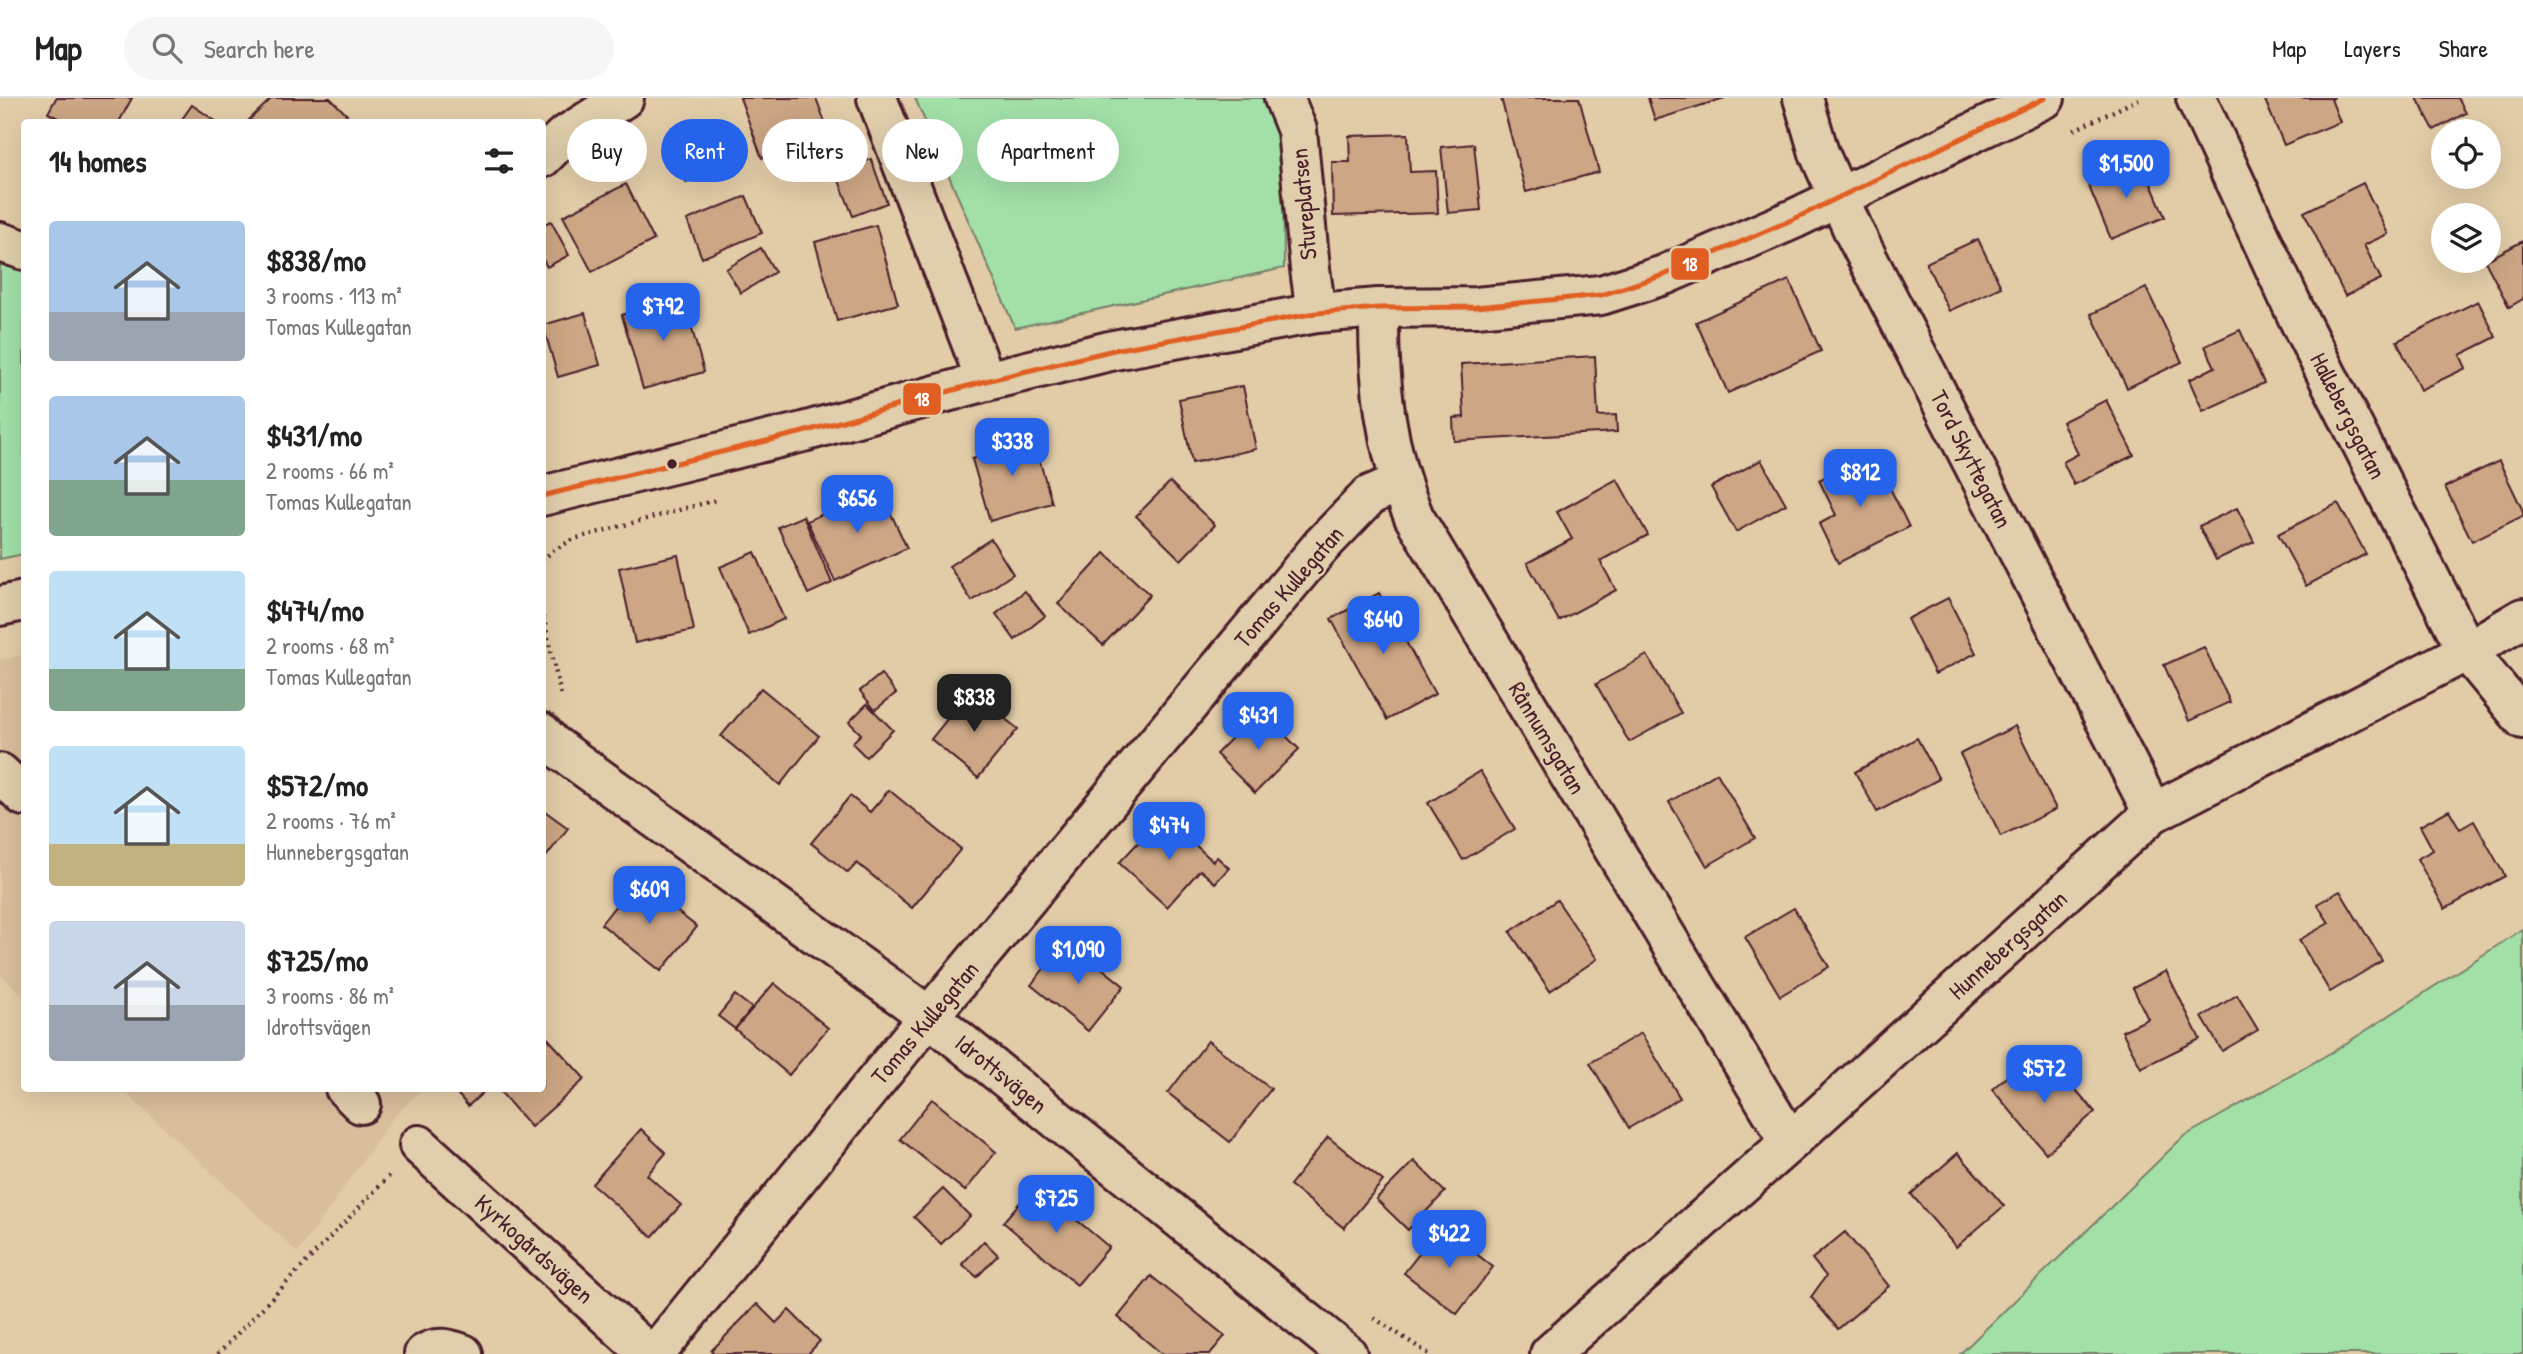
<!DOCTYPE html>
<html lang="en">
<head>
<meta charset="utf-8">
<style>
  body { margin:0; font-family:"Patrick Hand",sans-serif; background:#f6f6f6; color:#222; height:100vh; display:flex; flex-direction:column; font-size:26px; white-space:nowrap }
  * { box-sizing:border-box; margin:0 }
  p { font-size:23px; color:#767676 }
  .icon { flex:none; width:38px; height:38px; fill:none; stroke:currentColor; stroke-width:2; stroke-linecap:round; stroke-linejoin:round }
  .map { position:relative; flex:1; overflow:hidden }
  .drawer { position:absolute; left:21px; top:21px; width:525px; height:973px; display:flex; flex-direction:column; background:#fff; border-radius:7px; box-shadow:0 7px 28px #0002 }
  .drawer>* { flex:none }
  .banner { position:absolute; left:567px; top:21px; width:665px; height:63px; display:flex; gap:14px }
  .controls { position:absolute; left:2431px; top:21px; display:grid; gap:14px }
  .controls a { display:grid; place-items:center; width:70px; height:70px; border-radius:50%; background:#fff; box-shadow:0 7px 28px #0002; font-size:35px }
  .price { position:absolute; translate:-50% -60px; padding:0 16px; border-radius:14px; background:#2563eb; color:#fff; font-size:23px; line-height:46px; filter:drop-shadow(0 2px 4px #0008) }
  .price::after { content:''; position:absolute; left:50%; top:42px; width:21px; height:16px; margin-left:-10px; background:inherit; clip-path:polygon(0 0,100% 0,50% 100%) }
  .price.active { background:#222; color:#fff }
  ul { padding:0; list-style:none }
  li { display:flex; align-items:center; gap:21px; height:175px; padding:0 28px }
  li span { display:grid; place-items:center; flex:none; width:196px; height:140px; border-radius:7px; color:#555 }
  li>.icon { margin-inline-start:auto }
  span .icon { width:84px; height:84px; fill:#fffc; stroke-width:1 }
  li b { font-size:30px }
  h2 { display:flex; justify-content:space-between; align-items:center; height:84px; padding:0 28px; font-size:30px }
  .tag { padding:0 24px; border-radius:32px; background:#fff; box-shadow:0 7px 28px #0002; font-size:24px; line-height:63px }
  .tag.active { background:#2563eb; color:#fff }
  header { display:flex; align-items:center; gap:42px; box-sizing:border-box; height:98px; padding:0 35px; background:#fff; border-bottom:2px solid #e0e0e0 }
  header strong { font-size:33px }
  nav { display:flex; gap:38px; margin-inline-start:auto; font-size:24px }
  .search { width:490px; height:63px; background:#f6f6f6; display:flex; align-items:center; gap:18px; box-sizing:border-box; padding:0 24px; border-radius:38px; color:#767676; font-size:26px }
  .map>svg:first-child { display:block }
</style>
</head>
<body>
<header>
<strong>Map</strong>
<div class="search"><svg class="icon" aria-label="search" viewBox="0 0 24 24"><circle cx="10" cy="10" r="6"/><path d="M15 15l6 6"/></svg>Search here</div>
<nav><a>Map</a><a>Layers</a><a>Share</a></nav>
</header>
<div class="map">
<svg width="2523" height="1256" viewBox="0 0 2523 1256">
  <rect width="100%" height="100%" fill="#e2cca8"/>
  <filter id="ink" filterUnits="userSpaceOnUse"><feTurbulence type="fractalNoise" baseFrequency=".0143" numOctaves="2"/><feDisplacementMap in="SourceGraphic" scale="14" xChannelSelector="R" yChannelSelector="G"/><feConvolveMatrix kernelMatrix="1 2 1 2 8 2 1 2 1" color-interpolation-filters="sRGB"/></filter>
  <g filter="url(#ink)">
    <!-- built -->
    <g fill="#d8be9c">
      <path d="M24 557V899L0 876V562Z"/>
      <path d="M122 991H422L392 1021 298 1155Z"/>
    </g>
    <!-- green -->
    <g fill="#a2e0a8" stroke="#76806a" stroke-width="2">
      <path d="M915 0H1263L1283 51 1284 170 1015 230Z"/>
      <path d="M0 163 24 173V456L0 461Z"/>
      <path d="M2523 831V1256H1960L2183 1039 2339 950Z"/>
    </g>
    <!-- building -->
    <g fill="#cca685" stroke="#4a1f2b" stroke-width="2">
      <path d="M56 0H132L119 24H66L48 15Z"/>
      <path d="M272 0H330L347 17 340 24H251L249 22Z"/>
      <path d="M740 0H816L829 35 762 60Z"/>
      <path d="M1501 0H1579L1599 74 1526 94Z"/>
      <path d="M1648 0H1725L1655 22Z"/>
      <path d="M2264 0H2334L2331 1 2340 24 2284 47Z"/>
      <path d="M2417 0H2458L2466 15 2434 32Z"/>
      <path d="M192 7 217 24H180Z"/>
      <path d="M694 28 709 76 686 84 671 35Z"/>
      <path d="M1408 36 1410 74 1436 73 1438 115 1333 118 1332 64H1350L1349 38Z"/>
      <path d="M1474 46 1481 112 1448 115 1441 49Z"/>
      <path d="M871 61 887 105 853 118 836 75Z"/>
      <path d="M2141 62 2165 119 2111 141 2087 84Z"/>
      <path d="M2363 85 2388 136 2364 147 2381 181 2345 198 2304 114Z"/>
      <path d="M626 86 654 142 592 174 563 118Z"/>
      <path d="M746 98 762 135 702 160 687 122Z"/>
      <path d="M551 123 569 157 547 169 542 160V127Z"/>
      <path d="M876 127 898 206 837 223 815 144Z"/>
      <path d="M1978 141 2001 189 1949 213 1926 165Z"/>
      <path d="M2523 143V201L2509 209 2485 163Z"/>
      <path d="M761 150 775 174 741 195 726 171Z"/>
      <path d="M1789 182 1821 253 1728 295 1696 224Z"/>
      <path d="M2146 190 2182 264 2127 290 2091 216Z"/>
      <path d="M683 199 704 274 643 291 622 217Z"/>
      <path d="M2478 203 2496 239 2460 257 2466 270 2420 292 2397 243Z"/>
      <path d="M585 215 600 267 558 279 543 227Z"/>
      <path d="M2240 232 2264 285 2203 313 2189 282 2215 269 2205 248Z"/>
      <path d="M1595 258 1598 318 1616 317 1617 334 1454 343 1453 320 1464 319 1461 266Z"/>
      <path d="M1243 288 1256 351 1192 365 1179 301Z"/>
      <path d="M2106 302 2134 357 2074 387 2063 364 2078 356 2062 324Z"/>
      <path d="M1031 333 1052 405 990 423 972 361 995 354 998 343Z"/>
      <path d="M1873 355 1909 429 1838 465 1819 426 1836 417 1819 382Z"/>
      <path d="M1761 362 1786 406 1736 434 1711 389Z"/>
      <path d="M2499 363 2523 413V418L2472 443 2445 389Z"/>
      <path d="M1617 381 1648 437 1600 463 1616 492 1559 523 1527 465 1572 441 1557 414Z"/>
      <path d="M1170 384 1215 427 1181 462 1136 418Z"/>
      <path d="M879 390 907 450 835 483 807 423Z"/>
      <path d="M2338 405 2366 456 2306 488 2278 436Z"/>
      <path d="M2237 410 2254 444 2216 462 2199 428Z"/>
      <path d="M803 418 832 485 808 496 778 429Z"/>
      <path d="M991 441 1013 476 972 503 949 468Z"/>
      <path d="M755 454 784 521 749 537 720 469Z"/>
      <path d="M1105 455 1150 497 1103 547 1058 506Z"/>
      <path d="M678 457 694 532 635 545 619 470Z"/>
      <path d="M1025 493 1045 518 1015 542 996 516Z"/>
      <path d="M1379 495 1435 596 1387 622 1331 521Z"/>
      <path d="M1948 500 1976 555 1935 576 1907 521Z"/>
      <path d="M2204 549 2230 604 2189 623 2164 567Z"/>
      <path d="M1647 557 1681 615 1629 644 1596 586Z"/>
      <path d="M881 576 896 595 875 612 860 593Z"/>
      <path d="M761 590 819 638 780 687 721 638Z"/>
      <path d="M970 593 1018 631 978 680 931 641Z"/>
      <path d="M867 606 893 632 866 659 852 645 861 636 849 624Z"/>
      <path d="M1260 612 1299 651 1255 695 1216 656Z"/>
      <path d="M2015 628 2056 711 2001 738 1960 656Z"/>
      <path d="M1917 640 1939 681 1877 714 1855 674Z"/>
      <path d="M1480 673 1515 731 1463 762 1428 705Z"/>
      <path d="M1717 675 1755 740 1707 768 1669 704Z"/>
      <path d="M889 692 961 751 912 810 857 765 848 775 811 745 850 698 870 714Z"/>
      <path d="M542 711 568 730 542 764Z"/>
      <path d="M2449 712 2460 731 2474 723 2505 778 2445 811 2417 761 2433 752 2420 728Z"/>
      <path d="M1163 718 1213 763 1217 759 1229 770 1215 785 1200 772 1167 809 1119 765Z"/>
      <path d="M636 782 697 829 661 873 601 826Z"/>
      <path d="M2340 793 2382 863 2330 894 2299 842 2329 825 2317 806Z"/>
      <path d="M1557 802 1597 861 1550 893 1510 834Z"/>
      <path d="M1794 810 1829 869 1780 898 1745 839Z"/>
      <path d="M1067 842 1124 888 1088 933 1031 887Z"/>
      <path d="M2166 873 2200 941 2141 970 2122 933 2148 921 2133 890Z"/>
      <path d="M774 885 828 930 789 977 735 931Z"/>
      <path d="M735 897 752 910 735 931 718 918Z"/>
      <path d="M2237 897 2258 932 2222 953 2202 919Z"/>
      <path d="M542 934 585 981 531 1029 497 990H542Z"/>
      <path d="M1641 935 1680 1000 1629 1030 1590 965Z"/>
      <path d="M1208 943 1271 991 1230 1044 1168 995Z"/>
      <path d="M2024 964 2041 983 2057 970 2095 1014 2046 1055 1992 991Z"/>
      <path d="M452 990H488L468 1008Z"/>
      <path d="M932 1001 996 1054 965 1093 900 1041Z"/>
      <path d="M641 1031 666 1055 647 1077 681 1107 652 1139 592 1086Z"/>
      <path d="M1328 1039 1383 1083 1344 1130 1290 1087Z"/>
      <path d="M1958 1055 2004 1108 1956 1149 1911 1096Z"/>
      <path d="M1414 1063 1445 1094 1408 1132 1376 1101Z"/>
      <path d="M1035 1087 1109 1149 1077 1187 1003 1124Z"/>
      <path d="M943 1091 970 1118 941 1146 914 1119Z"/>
      <path d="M1441 1128 1493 1169 1457 1216 1404 1175Z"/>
      <path d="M1845 1134 1889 1188 1838 1231 1811 1199 1826 1178 1812 1161Z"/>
      <path d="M984 1143 998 1157 977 1179 962 1166Z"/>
      <path d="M1151 1178 1225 1238 1210 1256H1162L1118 1219Z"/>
      <path d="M757 1206 776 1225 789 1212 820 1243 808 1256H714L711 1253Z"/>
    </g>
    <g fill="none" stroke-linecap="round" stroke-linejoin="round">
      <defs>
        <g id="minor">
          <path d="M877 0 986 283"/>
          <path d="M1284 0 1297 32 1310 171 1316 215"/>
          <path d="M1803 0 1819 55 1854 134 2153 715"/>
          <path d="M2196 0 2299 222 2467 553 2523 621"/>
          <path d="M542 60 563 39 624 0"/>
          <path d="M0 144 24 152"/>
          <path d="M1379 210C1378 282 1385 352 1414 419L1790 1044"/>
          <path d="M542 398 803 334 986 283 1114 252 1316 215 1379 210 1476 209 1601 197 1664 177 1796 120 2045 0"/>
          <path d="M0 508 24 503"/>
          <path d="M542 635 552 646 930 919 1347 1256"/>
          <path d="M0 675 24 698"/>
          <path d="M345 990 361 1006"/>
          <path d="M419 1047 649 1256"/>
          <path d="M424 1256C438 1247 449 1251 463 1256"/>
          <path d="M655 1256 910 941 1321 448 1370 397 1399 385"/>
          <path d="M1550 1256 1790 1044 2153 715 2467 553 2523 520"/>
        </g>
      </defs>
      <!-- minor casing -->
      <use href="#minor" stroke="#4a1f2b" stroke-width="44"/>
      <!-- path -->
      <g stroke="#4a1f2b" stroke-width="4.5" stroke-dasharray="2 5" stroke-linecap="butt">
        <path d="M2074 32 2141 0"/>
        <path d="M542 462 554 452 574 441 719 401"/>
        <path d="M542 512 561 598"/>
        <path d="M1374 1220 1429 1256"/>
        <path d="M218 1256 392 1075"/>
      </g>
      <!-- minor -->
      <use href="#minor" stroke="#e0ceac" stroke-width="38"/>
      <defs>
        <path id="bus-1" d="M542 398 803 334 986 283 1114 252 1316 215 1379 210 1476 209 1601 197 1664 177 1796 120 2045 0"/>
      </defs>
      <!-- bus-1 casing -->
      <use href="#bus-1" stroke="#e0ceac" stroke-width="10"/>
      <!-- bus-1 -->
      <use href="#bus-1" stroke="#e15e23" stroke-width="5"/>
    </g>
  </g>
  <!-- markers -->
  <circle fill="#4a1f2b" stroke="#e0ceac" stroke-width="2.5" cx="672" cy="366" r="6"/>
  <g text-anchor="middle" stroke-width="5" stroke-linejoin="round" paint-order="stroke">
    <!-- street labels -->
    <g font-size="24" fill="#4a1f2b" stroke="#e0ceac">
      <text transform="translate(1304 106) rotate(-95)" y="8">Stureplatsen</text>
      <text transform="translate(2348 318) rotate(63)" y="8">Hallebergsgatan</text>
      <text transform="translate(1971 361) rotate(63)" y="8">Tord Skyttegatan</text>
      <text transform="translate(1289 489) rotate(-49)" y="8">Tomas Kullegatan</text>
      <text transform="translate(1547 640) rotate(59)" y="8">Rånnumsgatan</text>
      <text transform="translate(2008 847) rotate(-42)" y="8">Hunnebergsgatan</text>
      <text transform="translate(925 925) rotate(-50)" y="8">Tomas Kullegatan</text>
      <text transform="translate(1001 976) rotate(39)" y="8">Idrottsvägen</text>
      <text transform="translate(534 1151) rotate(42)" y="8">Kyrkogårdsvägen</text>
    </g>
  </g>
  <g stroke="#e0ceac" stroke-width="2.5">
    <rect x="1670" y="149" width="40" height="34" rx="7" fill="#e15e23"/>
    <rect x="902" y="284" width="40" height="34" rx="7" fill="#e15e23"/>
  </g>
  <g font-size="19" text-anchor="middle" font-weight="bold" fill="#fff">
    <text x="1690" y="173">18</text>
    <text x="922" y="308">18</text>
  </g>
</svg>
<div class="controls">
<a><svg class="icon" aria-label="locate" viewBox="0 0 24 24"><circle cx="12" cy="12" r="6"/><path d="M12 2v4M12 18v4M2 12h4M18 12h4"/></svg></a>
<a><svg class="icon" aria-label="layers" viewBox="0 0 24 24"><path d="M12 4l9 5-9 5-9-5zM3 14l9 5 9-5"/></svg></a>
</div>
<b class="price" style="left:2126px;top:102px">$1,500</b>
<b class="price" style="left:663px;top:245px">$792</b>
<b class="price" style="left:1012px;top:380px">$338</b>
<b class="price" style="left:1860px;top:411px">$812</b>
<b class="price" style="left:857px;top:437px">$656</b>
<b class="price" style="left:1383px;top:558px">$640</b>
<b class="price active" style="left:974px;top:636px">$838</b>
<b class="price" style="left:1258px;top:654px">$431</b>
<b class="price" style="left:1169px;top:764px">$474</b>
<b class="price" style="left:649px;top:828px">$609</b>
<b class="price" style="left:1078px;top:888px">$1,090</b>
<b class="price" style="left:2044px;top:1007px">$572</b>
<b class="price" style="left:1056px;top:1137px">$725</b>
<b class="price" style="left:1449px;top:1172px">$422</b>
<div class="banner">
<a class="tag">Buy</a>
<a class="tag active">Rent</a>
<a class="tag">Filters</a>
<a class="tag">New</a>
<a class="tag">Apartment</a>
</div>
<section class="drawer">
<h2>14 homes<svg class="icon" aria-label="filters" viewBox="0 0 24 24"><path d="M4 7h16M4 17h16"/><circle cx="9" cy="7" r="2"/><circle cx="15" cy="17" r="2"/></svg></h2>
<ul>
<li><span style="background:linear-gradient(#a9c7e8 65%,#9aa5b1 0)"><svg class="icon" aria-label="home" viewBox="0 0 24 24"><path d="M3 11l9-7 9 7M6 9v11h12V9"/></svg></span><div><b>$838/mo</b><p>3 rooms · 113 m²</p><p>Tomas Kullegatan</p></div></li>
<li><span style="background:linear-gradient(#a9c7e8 60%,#7fa58c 0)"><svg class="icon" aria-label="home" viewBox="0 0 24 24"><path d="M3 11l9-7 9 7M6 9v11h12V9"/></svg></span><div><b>$431/mo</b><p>2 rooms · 66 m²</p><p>Tomas Kullegatan</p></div></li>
<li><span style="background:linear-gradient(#bfe0f5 70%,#7fa58c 0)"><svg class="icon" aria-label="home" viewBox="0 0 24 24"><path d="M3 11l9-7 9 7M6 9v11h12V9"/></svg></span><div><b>$474/mo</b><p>2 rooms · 68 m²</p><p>Tomas Kullegatan</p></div></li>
<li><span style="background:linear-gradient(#bfe0f5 70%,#c2b280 0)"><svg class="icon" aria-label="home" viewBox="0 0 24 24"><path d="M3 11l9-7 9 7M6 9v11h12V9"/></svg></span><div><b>$572/mo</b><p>2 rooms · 76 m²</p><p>Hunnebergsgatan</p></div></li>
<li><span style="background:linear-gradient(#c9d6e8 60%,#9aa5b1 0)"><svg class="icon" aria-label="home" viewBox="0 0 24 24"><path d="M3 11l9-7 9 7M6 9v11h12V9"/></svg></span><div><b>$725/mo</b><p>3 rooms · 86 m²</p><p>Idrottsvägen</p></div></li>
</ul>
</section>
</div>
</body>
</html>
